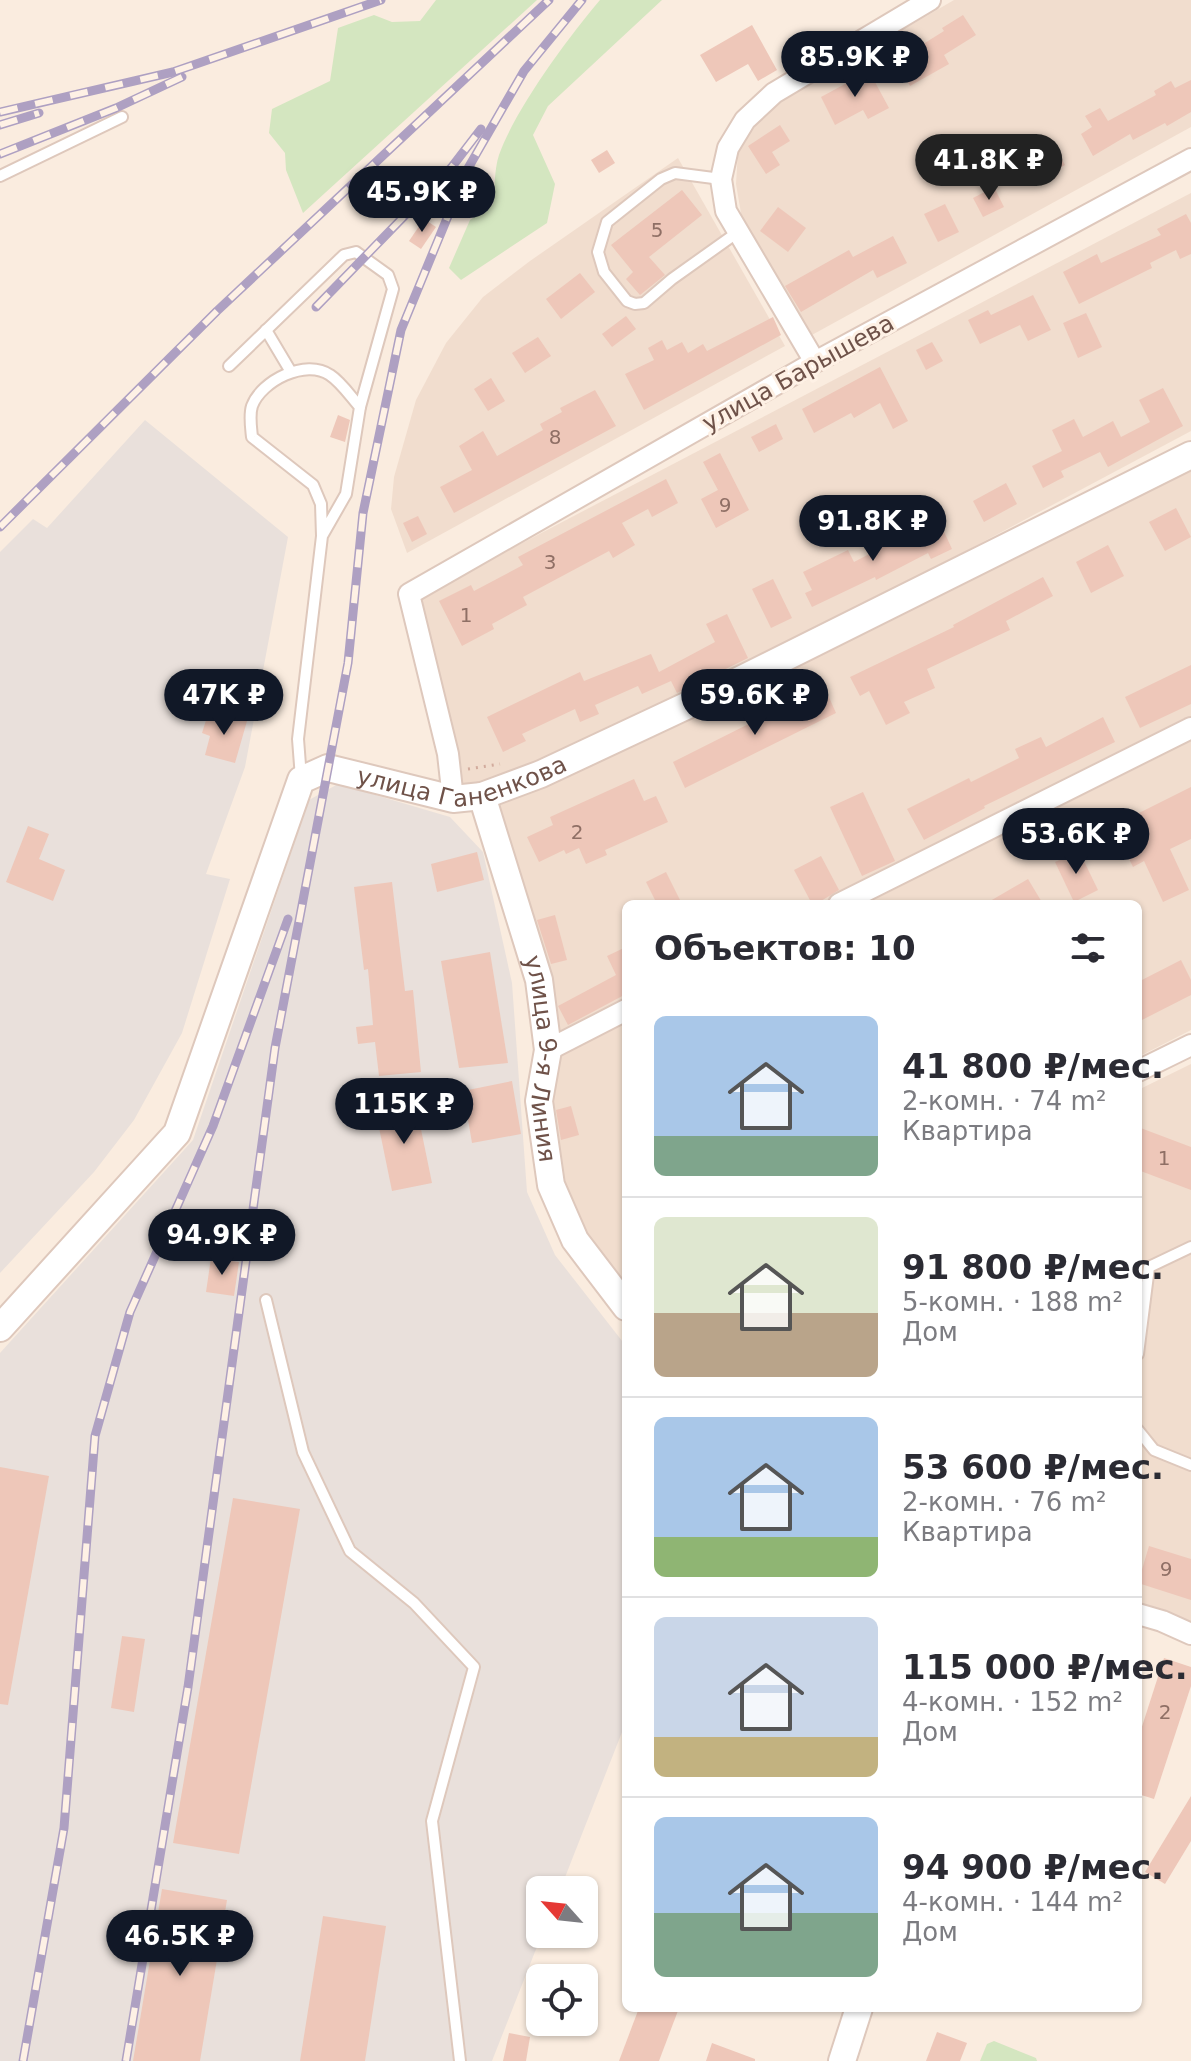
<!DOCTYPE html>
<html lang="ru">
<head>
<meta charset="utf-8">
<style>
  body { margin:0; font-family:"DejaVu Sans",sans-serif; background:#f2f2f3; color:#2b2b33; height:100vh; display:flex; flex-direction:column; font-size:30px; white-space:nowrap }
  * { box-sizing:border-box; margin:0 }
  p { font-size:26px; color:#7c7c81 }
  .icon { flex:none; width:44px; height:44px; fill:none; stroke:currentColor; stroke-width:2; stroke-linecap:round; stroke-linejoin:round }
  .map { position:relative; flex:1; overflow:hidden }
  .sheet { position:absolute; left:622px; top:900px; width:520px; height:1112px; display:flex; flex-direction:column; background:#fff; border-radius:12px; box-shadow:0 2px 6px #0004 }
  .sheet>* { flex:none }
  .needle { width:52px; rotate:297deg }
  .fabs { position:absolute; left:526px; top:1876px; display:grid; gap:16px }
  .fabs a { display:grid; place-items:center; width:72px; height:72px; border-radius:12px; background:#fff; box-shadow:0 2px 6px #0004; font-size:40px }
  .price { position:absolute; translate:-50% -68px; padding:0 18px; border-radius:28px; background:#111827; color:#fff; font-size:26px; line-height:52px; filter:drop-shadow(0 2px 4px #0008) }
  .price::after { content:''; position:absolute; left:50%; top:48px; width:24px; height:18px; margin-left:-12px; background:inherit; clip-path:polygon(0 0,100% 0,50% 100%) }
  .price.current { background:#222; color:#fff }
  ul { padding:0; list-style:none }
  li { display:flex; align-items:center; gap:24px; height:200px; padding:0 32px }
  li+li { border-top:2px solid #e1e1e2 }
  li span { display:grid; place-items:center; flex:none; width:224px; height:160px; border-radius:12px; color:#555 }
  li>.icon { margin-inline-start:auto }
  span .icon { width:96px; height:96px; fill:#fffc; stroke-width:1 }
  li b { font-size:34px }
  h2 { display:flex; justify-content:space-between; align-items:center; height:96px; padding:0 32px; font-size:34px }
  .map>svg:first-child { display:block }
</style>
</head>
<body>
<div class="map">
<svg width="1191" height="2061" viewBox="0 0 1191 2061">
  <rect width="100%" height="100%" fill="#faecdf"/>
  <!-- residential -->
  <g fill="#f1ddce">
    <path d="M954 0H1191V127L810 336 742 219 736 184 738 151 756 125 784 99Z"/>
    <path d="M678 158 785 346 407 553 391 509 394 477 416 400 446 343 483 297 530 261Z"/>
    <path d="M1191 193V431L711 687 568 754 462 790 417 598Z"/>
    <path d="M1191 459V726L838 904H626V1011L555 1037 492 804Z"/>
    <path d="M1191 740V1030L1138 1057V904H858Z"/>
    <path d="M626 1018V1297L579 1236 556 1181 546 1101 552 1055Z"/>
    <path d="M1191 1064V1624L1138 1603V1090Z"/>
  </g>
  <!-- industrial -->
  <g fill="#e9e0db">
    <path d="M145 420 288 537 245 767 206 874 230 879 182 1033 134 1120 94 1172 0 1273V552L33 519 47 528Z"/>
    <path d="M338 784 450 817 483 852 512 983 527 1192 555 1255 626 1346V1722L560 1890H540V1934H542L492 2061H0V1353L193 1140 309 800Z"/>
  </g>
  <!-- green -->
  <g fill="#d4e6c0">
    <path d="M436 0H537L303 213 286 170 285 153 269 133 272 109 330 81 338 28 374 15 392 22 420 21Z"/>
    <path d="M600 0H662L548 106 533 135 555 184 547 223 461 280 449 268 470 220 493 204C495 189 494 170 499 155 516 108 567 39 600 0Z"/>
    <path d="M994 2041 1036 2058 1037 2061H980L987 2044Z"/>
  </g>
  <!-- building -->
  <g fill="#eec7b9">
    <path d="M963 15 976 35 944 55 949 64 910 86 894 57 910 48 912 51 944 31 942 28Z"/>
    <path d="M752 25 777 70 758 81 748 64 716 82 700 55Z"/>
    <path d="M869 71 889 108 868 119 863 110 835 125 821 97Z"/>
    <path d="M1191 80V112L1167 126 1165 123 1133 140 1130 134 1093 156 1081 134 1092 127 1085 116 1100 108 1108 121 1156 95 1154 91 1171 81 1175 88Z"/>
    <path d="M780 125 790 141 772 152 780 165 766 174 748 146Z"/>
    <path d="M1052 142 1065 165 1030 184 1017 161Z"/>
    <path d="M607 150 615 163 599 173 591 160Z"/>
    <path d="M994 187 1004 207 983 217 973 198Z"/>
    <path d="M682 190 702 215 649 257 665 275 640 295 626 279 633 272 611 245Z"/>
    <path d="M945 204 959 232 938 242 924 214Z"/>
    <path d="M778 207 806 228 788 252 760 231Z"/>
    <path d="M1186 214 1191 223V254L1180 259 1176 250 1150 263 1152 268 1079 304 1063 272 1097 254 1101 263 1161 235 1157 229Z"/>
    <path d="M424 219 436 227 421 249 409 241Z"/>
    <path d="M893 236 907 263 877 278 873 270 801 312 785 286 849 250 853 257Z"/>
    <path d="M580 273 595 292 561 319 546 299Z"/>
    <path d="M1033 295 1051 330 1028 341 1020 325 980 344 968 320 988 310 991 315Z"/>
    <path d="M1086 313 1102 347 1078 358 1063 323Z"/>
    <path d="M626 316 636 329 612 347 602 334Z"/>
    <path d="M773 317 781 335 644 410 625 374 654 360 648 348 662 340 667 350 682 342 688 353 703 344 707 351Z"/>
    <path d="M538 337 551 356 525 373 512 353Z"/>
    <path d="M932 342 943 361 926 370 916 350Z"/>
    <path d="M880 367 908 421 893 429 880 403 854 418 851 413 814 433 802 409Z"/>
    <path d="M491 378 505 401 488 411 474 389Z"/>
    <path d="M1163 388 1183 426 1108 467 1100 452 1061 471 1064 477 1043 488 1032 466 1062 451 1052 430 1074 419 1083 437 1113 421 1121 437 1150 422 1139 400Z"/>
    <path d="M595 390 616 426 454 513 440 487 472 470 459 446 483 431 497 456 543 430 540 424 562 412 560 408Z"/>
    <path d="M338 415 350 420 345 442 330 437Z"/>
    <path d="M776 424 783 439 759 452 751 437Z"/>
    <path d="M720 453 749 510 716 528 701 499 718 490 703 462Z"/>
    <path d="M666 479 678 503 652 517 648 509 622 523 635 545 613 558 609 551 523 597 527 605 492 624 494 629 462 646 439 601 471 585 474 591 523 565 518 557Z"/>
    <path d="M1006 483 1017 504 984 522 973 501Z"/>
    <path d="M1176 508 1191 537 1165 551 1149 522Z"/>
    <path d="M418 516 427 534 412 542 403 523Z"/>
    <path d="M940 523 952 549 931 559 928 553 876 580 875 577 812 607 805 593 812 590 803 572 848 550 854 562 927 524 929 529Z"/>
    <path d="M1108 545 1124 576 1091 593 1076 562Z"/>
    <path d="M1043 577 1053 596 1006 621 1010 630 927 669 935 688 904 702 910 713 886 725 869 691 860 696 850 677 954 627 953 625Z"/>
    <path d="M773 579 792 618 771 628 752 589Z"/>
    <path d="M727 614 748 658 677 693 671 681 642 694 638 686 595 705 599 714 580 722 575 709 522 734 526 741 503 752 487 717 580 672 584 681 651 654 659 672 715 642 706 624Z"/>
    <path d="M1191 665V704L1140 728 1125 697Z"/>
    <path d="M824 686 836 713 685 788 673 762Z"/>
    <path d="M217 713 247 721 235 763 205 755 210 736 202 733 207 717 215 720Z"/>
    <path d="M1103 717 1115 742 984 806 985 808 924 840 907 809 969 778 971 782 1019 758 1015 749 1041 737 1046 747Z"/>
    <path d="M634 779 644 801 656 796 668 822 605 850 607 855 586 864 579 848 566 854 564 850 539 862 527 837 553 825 550 817Z"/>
    <path d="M1191 787V839L1170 849 1189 890 1163 902 1144 861 1133 867 1113 826Z"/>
    <path d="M863 792 895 861 862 876 830 807Z"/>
    <path d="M28 826 49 834 39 859 65 870 53 901 6 882Z"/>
    <path d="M1079 851 1098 890 1074 902 1055 862Z"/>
    <path d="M477 852 484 880 437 892 431 864Z"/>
    <path d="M821 856 839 890 816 904H812L794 870Z"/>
    <path d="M666 872 682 904H657L646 882Z"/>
    <path d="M1028 879 1043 904H985Z"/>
    <path d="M392 882 405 991 413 990 421 1072 379 1076 375 1042 358 1044 356 1027 373 1025 368 969 364 970 354 887Z"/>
    <path d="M555 915 567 960 551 964 537 920Z"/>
    <path d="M626 947V994L568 1025 558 1006 616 975 607 956Z"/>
    <path d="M490 952 508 1063 459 1068 441 961Z"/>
    <path d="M1181 960 1191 980V995L1138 1022V982Z"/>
    <path d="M512 1081 521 1134 472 1143 463 1091Z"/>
    <path d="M415 1100 432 1183 392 1191 375 1108Z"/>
    <path d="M571 1106 579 1135 561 1140 556 1110Z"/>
    <path d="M1138 1127 1191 1147V1190L1138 1170Z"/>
    <path d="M211 1258 239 1262 234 1296 206 1292Z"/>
    <path d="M0 1467 49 1476 8 1705 0 1704Z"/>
    <path d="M233 1498 300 1509 239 1854 173 1843Z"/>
    <path d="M1149 1546 1191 1559V1600L1138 1583Z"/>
    <path d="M122 1636 145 1639 134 1712 111 1708Z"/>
    <path d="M1164 1658 1191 1667V1686L1154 1799 1138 1794V1739Z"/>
    <path d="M1191 1796V1841L1165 1884 1145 1872Z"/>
    <path d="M162 1889 227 1900 200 2061H133Z"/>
    <path d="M323 1916 386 1926 365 2061H300Z"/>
    <path d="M639 2008H679L659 2061H619Z"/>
    <path d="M937 2032 967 2043 960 2061H926Z"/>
    <path d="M509 2033 530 2037 526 2061H503Z"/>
    <path d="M712 2043 755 2059V2061H706Z"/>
  </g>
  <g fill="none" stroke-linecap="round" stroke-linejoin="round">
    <defs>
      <g id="service">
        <path d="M0 176 122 117"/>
        <path d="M721 179 675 173 661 179 607 222 598 252 604 272 627 301 635 304 644 303 672 279 738 232"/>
        <path d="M266 330 291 372"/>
        <path d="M229 366 344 255 356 252 388 275 393 289 360 407"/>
        <path d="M301 778 298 739 322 536 346 494 360 407C351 397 341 382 330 375 306 358 261 381 252 406 249 415 251 427 252 437L313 485 321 504 322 536"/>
        <path d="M266 1300 303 1452 350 1551 414 1603 474 1667 432 1821 460 2061"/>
        <path d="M1138 1354 1149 1267 1191 1247"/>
        <path d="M1138 1430 1154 1450 1191 1465"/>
      </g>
      <g id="minor">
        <path d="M815 362 726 211 721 179 728 148 745 120 774 93 930 0"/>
        <path d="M453 799 448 754 409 594 815 362 1191 159"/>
        <path d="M839 904 1191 728"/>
        <path d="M548 1050 626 1010"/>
        <path d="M1138 1071 1191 1045"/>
        <path d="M1138 1614 1162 1621 1191 1634"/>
      </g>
      <g id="tertiary">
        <path id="s1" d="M482 796 539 980 548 1050 539 1101 551 1185 575 1240 626 1307"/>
        <path id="s2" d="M0 1328 177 1133 301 780 328 768 453 799 482 796 541 774 718 691 1191 455"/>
        <path d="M842 2061 859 2008"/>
      </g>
    </defs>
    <!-- service casing -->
    <use href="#service" stroke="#dec8bc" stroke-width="14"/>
    <!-- minor casing -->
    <use href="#minor" stroke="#dec8bc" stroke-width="24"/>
    <!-- tertiary casing -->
    <use href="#tertiary" stroke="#dec8bc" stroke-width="30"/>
    <!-- path -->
    <path stroke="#d2ab9d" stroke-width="3" stroke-dasharray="2 6" stroke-linecap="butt" d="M468 769 500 764"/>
    <!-- service -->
    <use href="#service" stroke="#fff" stroke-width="10"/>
    <!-- minor -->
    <use href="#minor" stroke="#fff" stroke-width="20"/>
    <!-- tertiary -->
    <use href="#tertiary" stroke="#fff" stroke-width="26"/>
    <defs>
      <g id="rail">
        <path d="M0 112 173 72 381 0"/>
        <path d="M0 125 39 113"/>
        <path d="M0 154 116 108 182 77"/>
        <path d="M316 307 451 168 481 129"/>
        <path d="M0 527 217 311 549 0"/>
        <path d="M23 2061 64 1828 95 1436 130 1312 213 1126 288 919"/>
        <path d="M126 2061 188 1687 275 1048 348 663 363 513 401 330 467 170 524 71 582 0"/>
      </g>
    </defs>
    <!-- rail casing -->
    <use href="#rail" stroke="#aea0c2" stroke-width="9"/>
    <!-- rail -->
    <use href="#rail" stroke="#fef1e5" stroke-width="6" stroke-dasharray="18" stroke-linecap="butt"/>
  </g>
  <g text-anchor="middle" stroke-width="6" stroke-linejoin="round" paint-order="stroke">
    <!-- number labels -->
    <g font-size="20" fill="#8f6f65">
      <text x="657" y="237">5</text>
      <text x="555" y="444">8</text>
      <text x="725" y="512">9</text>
      <text x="550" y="569">3</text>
      <text x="466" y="622">1</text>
      <text x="577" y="839">2</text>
      <text x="1164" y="1165">1</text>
      <text x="1166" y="1576">9</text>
      <text x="1165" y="1719">2</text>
    </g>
    <!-- street labels -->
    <g font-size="24" fill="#6f5249" stroke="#fef1e5">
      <text transform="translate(798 373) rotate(-29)" y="8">улица Барышева</text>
      <text dy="8" stroke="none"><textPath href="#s2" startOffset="806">улица Ганенкова</textPath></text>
      <text dy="8" stroke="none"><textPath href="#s1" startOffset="272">улица 9-я Линия</textPath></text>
    </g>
  </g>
</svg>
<div class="fabs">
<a><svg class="needle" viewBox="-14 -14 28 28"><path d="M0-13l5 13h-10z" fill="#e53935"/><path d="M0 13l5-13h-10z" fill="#7c7c81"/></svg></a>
<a><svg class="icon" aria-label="locate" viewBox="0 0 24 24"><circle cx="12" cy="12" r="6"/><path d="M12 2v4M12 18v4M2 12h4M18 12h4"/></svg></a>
</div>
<b class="price" style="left:855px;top:99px">85.9K ₽</b>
<b class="price current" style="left:989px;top:202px">41.8K ₽</b>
<b class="price" style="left:422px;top:234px">45.9K ₽</b>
<b class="price" style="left:873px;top:563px">91.8K ₽</b>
<b class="price" style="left:224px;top:737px">47K ₽</b>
<b class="price" style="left:755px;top:737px">59.6K ₽</b>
<b class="price" style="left:1076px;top:876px">53.6K ₽</b>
<b class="price" style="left:404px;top:1146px">115K ₽</b>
<b class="price" style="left:222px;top:1277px">94.9K ₽</b>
<b class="price" style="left:180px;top:1978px">46.5K ₽</b>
<section class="sheet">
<h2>Объектов: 10<svg class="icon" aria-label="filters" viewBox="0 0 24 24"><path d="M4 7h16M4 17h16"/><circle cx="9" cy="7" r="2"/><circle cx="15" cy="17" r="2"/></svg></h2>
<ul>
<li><span style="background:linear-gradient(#a9c7e8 75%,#7fa58c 0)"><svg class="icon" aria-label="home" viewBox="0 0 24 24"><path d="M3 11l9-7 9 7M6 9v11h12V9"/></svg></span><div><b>41 800 ₽/мес.</b><p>2-комн. · 74 m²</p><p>Квартира</p></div></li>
<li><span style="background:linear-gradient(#dfe7d0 60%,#b9a48a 0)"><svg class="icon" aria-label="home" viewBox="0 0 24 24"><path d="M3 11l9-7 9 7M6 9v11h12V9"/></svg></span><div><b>91 800 ₽/мес.</b><p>5-комн. · 188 m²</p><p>Дом</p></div></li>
<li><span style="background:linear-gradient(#a9c7e8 75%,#8fb573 0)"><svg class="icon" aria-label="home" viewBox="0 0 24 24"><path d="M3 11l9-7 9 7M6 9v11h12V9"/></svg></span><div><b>53 600 ₽/мес.</b><p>2-комн. · 76 m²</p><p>Квартира</p></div></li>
<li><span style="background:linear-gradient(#c9d6e8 75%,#c2b280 0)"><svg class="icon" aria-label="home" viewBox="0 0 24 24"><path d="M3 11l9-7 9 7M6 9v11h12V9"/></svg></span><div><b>115 000 ₽/мес.</b><p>4-комн. · 152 m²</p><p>Дом</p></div></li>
<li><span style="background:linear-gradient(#a9c7e8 60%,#7fa58c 0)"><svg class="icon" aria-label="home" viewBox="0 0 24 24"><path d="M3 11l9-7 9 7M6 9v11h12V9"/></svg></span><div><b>94 900 ₽/мес.</b><p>4-комн. · 144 m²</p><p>Дом</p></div></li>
</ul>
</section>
</div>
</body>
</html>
